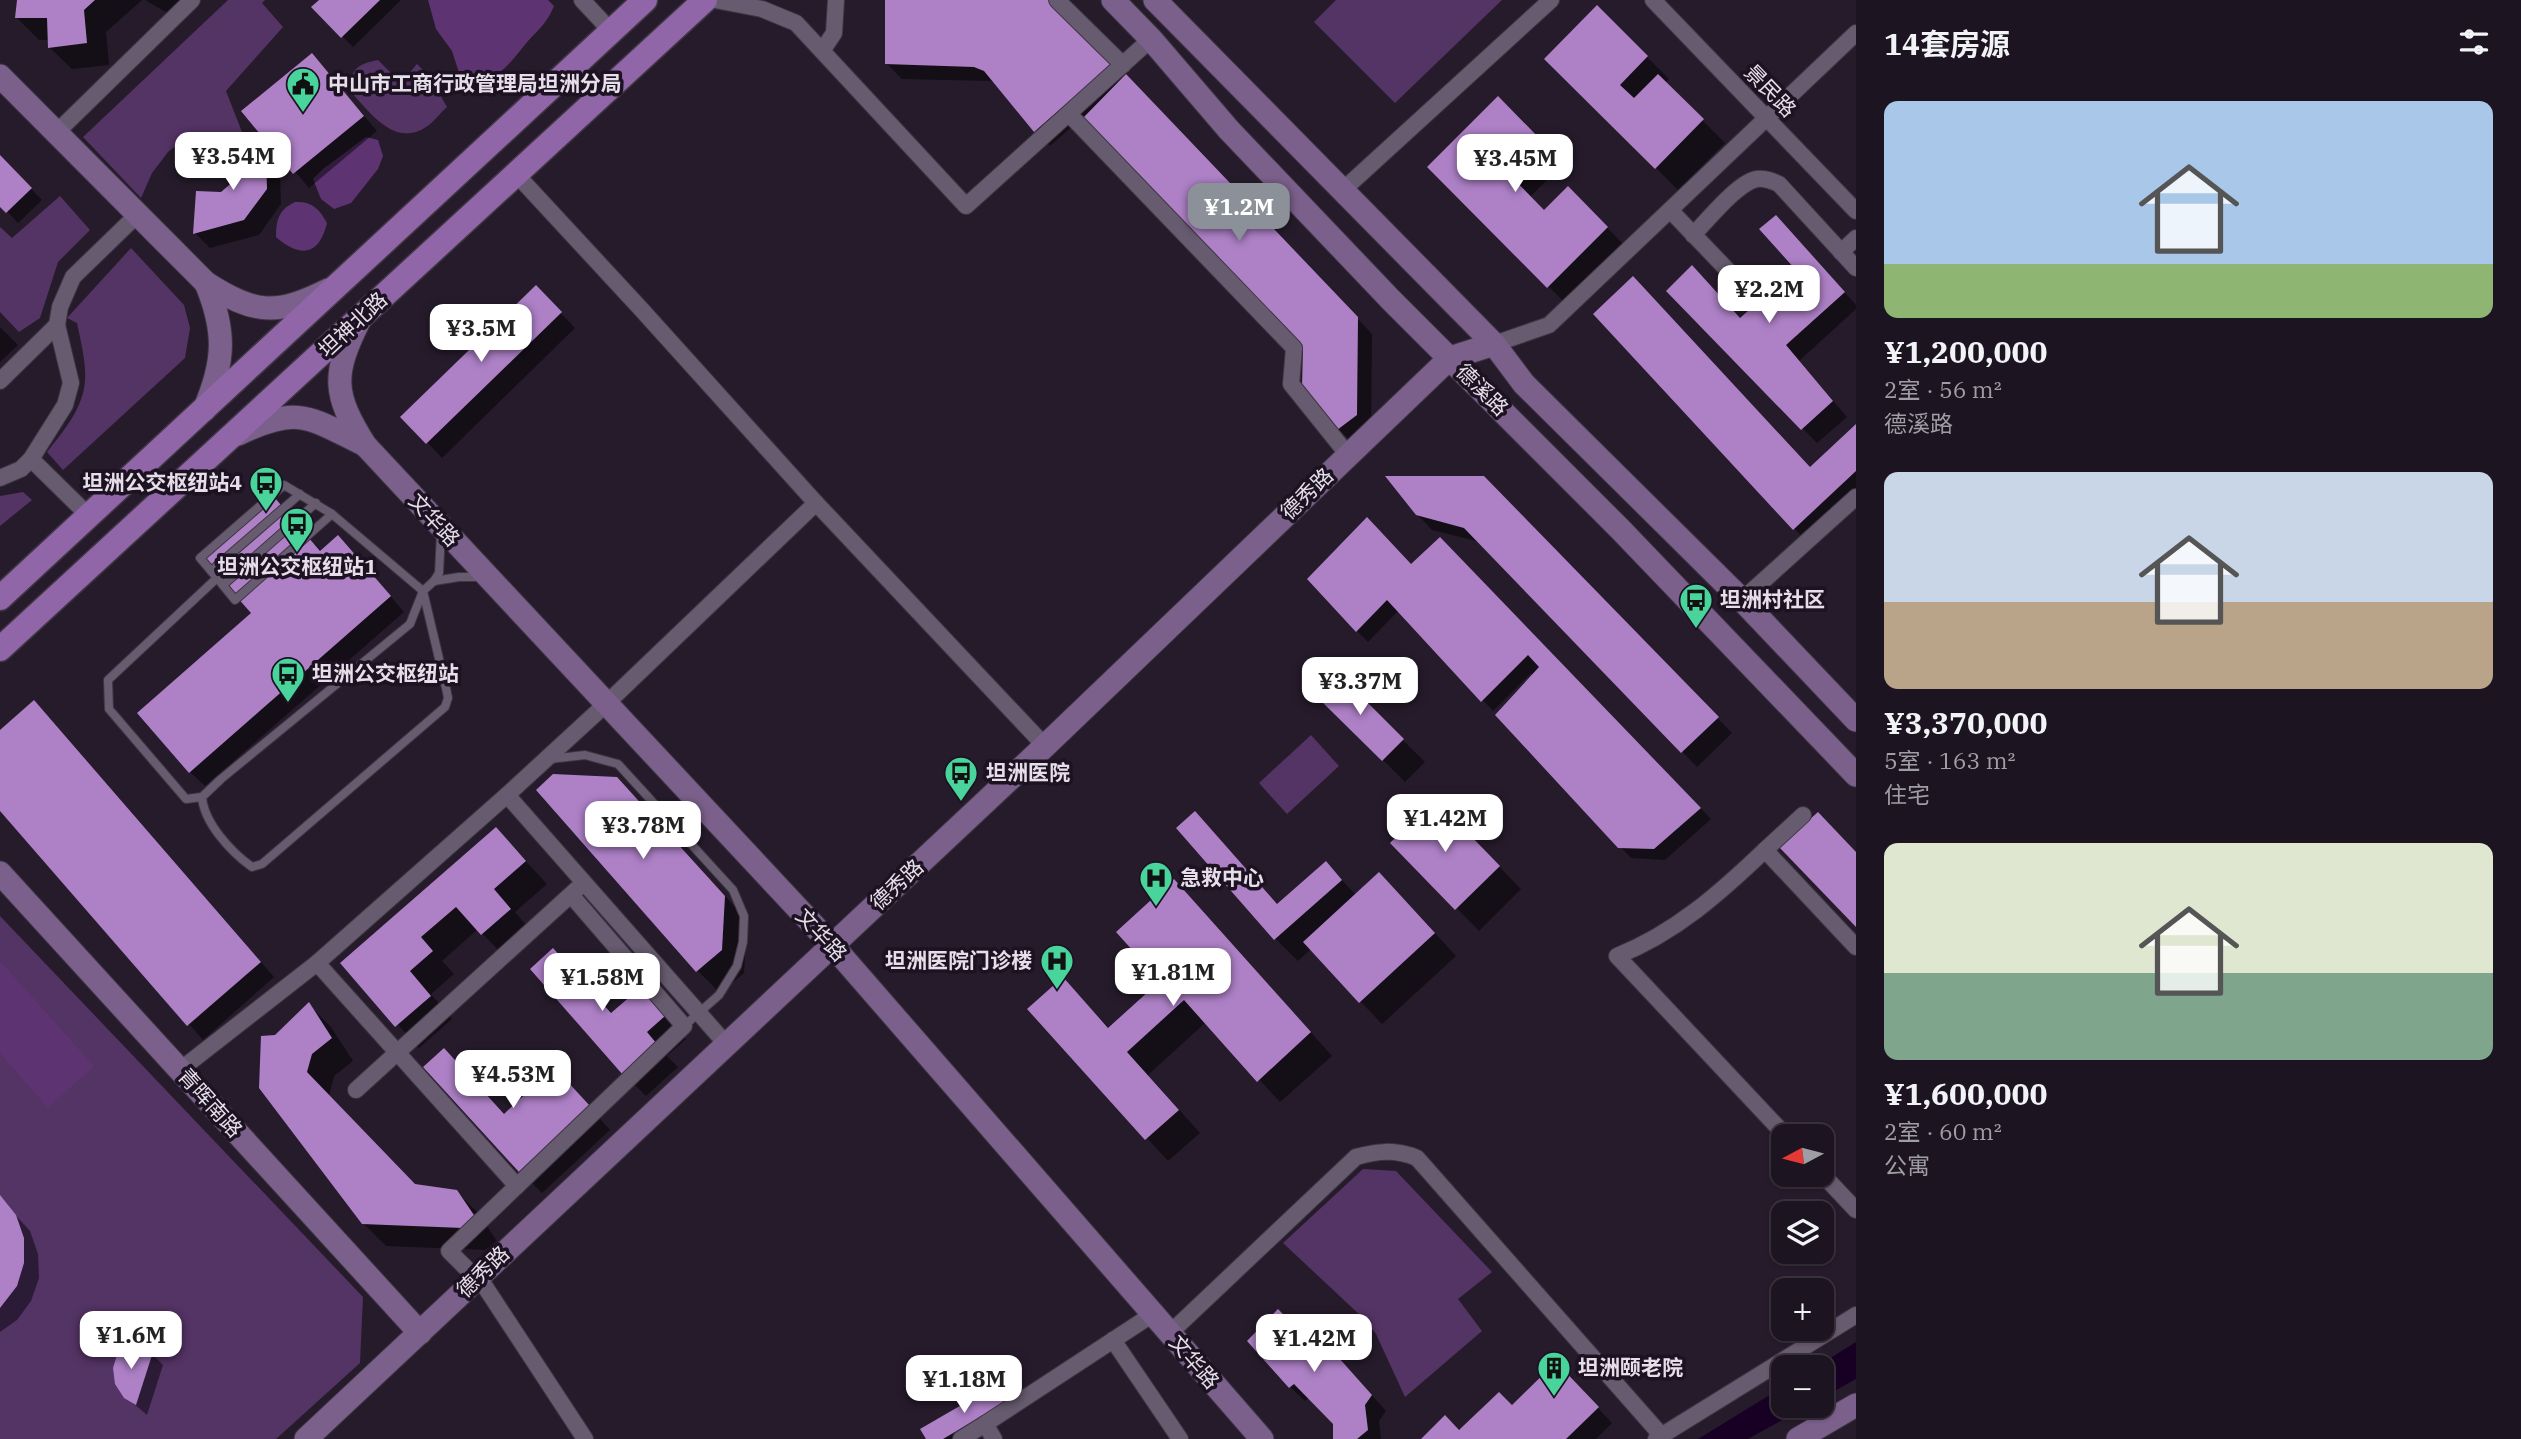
<!DOCTYPE html>
<html lang="zh">
<head>
<meta charset="utf-8">
<style>
  body { margin:0; font-family:"IBM Plex Serif","Noto Sans SC",serif; background:#29212d; color:#f1f3f6; height:100vh; display:flex; flex-direction:column; font-size:26px; white-space:nowrap }
  * { box-sizing:border-box; margin:0 }
  p { font-size:23px; color:#a09ea5 }
  .icon { flex:none; width:38px; height:38px; fill:none; stroke:currentColor; stroke-width:2; stroke-linecap:round; stroke-linejoin:round }
  .map { position:relative; flex:1; overflow:hidden }
  .drawer { display:flex; flex-direction:column; background:#1c1420; width:665px }
  .drawer>* { flex:none }
  .needle { width:46px; rotate:263deg }
  .fabs { position:absolute; left:1771px; top:1124px; display:grid; gap:14px }
  .fabs a { display:grid; place-items:center; width:63px; height:63px; border-radius:14px; background:#1c1420; box-shadow:0 2px 5px #0004,0 0 0 2px #3a333e; font-size:35px }
  .price { position:absolute; translate:-50% -60px; padding:0 16px; border-radius:14px; background:#fff; color:#222; font-size:23px; line-height:46px; filter:drop-shadow(0 2px 4px #0008) }
  .price::after { content:''; position:absolute; left:50%; top:42px; width:21px; height:16px; margin-left:-10px; background:inherit; clip-path:polygon(0 0,100% 0,50% 100%) }
  .price.active { background:#8c9099; color:#fff }
  ul { padding:0; list-style:none }
  li { display:grid; align-content:center; gap:14px; height:371px; padding:0 28px }
  li span { display:grid; place-items:center; height:217px; border-radius:14px; color:#555 }
  li>.icon { margin-inline-start:auto }
  span .icon { width:126px; height:126px; fill:#fffc; stroke-width:1 }
  li b { font-size:30px }
  h2 { display:flex; justify-content:space-between; align-items:center; height:84px; padding:0 28px; font-size:30px }
  main { display:flex; flex:1; min-height:0 }
  .map>svg:first-child { display:block }
</style>
</head>
<body>
<main>
<div class="map">
<svg width="1856" height="1439" viewBox="0 0 1856 1439">
  <rect width="100%" height="100%" fill="#261b2b"/>
  <!-- green -->
  <g fill="#543365">
    <path d="M228 0H265L262 3 283 27 226 91 242 132 191 134 168 152 152 173 141 198 83 137Z"/>
    <path d="M1336 0H1502L1395 103 1314 22Z"/>
    <path d="M378 60 401 83 417 64 429 76 447 107C440 113 433 123 426 127 393 149 368 109 348 89 352 68 358 64 378 60Z"/>
    <path d="M60 196 90 230 58 262 40 318 19 332 0 312V227L12 238Z"/>
    <path d="M131 248 184 305 190 328 185 358 63 470 47 452C62 433 79 413 84 389 88 368 81 343 77 323L67 318Z"/>
    <path d="M23 492 32 500 0 526V496Z"/>
    <path d="M1311 735 1339 766 1287 814 1259 783Z"/>
    <path d="M0 916 363 1297 360 1363 276 1439H0Z"/>
    <path d="M1363 1169 1396 1171 1492 1272 1458 1299 1482 1331 1405 1397 1376 1334 1361 1316 1283 1243Z"/>
  </g>
  <!-- forest -->
  <g fill="#5d3372">
    <path d="M428 0H548L554 6C547 23 540 28 528 41 507 67 498 82 462 82L452 51 436 29Z"/>
    <path d="M366 137 378 140 383 156 378 169 351 203 334 209 321 199 313 179 323 169Z"/>
    <path d="M295 202C311 201 319 208 327 223 319 256 300 258 276 237 276 221 278 210 295 202Z"/>
    <path d="M0 961 94 1066 48 1108 0 1053Z"/>
  </g>
  <!-- water -->
  <g fill="#180025">
    <path d="M1856 1342V1379L1822 1398V1367H1816Z"/>
    <path d="M1783 1387V1405H1809L1748 1439H1698Z"/>
  </g>
  <!-- shadow -->
  <g fill="#0007">
    <path d="M19 0H142L106 32 109 65 72 69 49 47V40H39L17 18Z"/>
    <path d="M145 0H181L171 15Z"/>
    <path d="M321 0H401L353 47 314 7Z"/>
    <path d="M887 0H1049L1124 78 1141 91 1372 334 1371 430 1353 443 1338 429 1304 347 1083 117 1050 146 997 84 990 81 902 79 887 64Z"/>
    <path d="M1597 7 1669 79 1665 83 1725 143 1678 190 1547 59Z"/>
    <path d="M312 55 377 131 309 188 244 112Z"/>
    <path d="M1498 98 1563 164 1530 197 1544 212 1568 188 1629 250 1571 309 1430 167Z"/>
    <path d="M0 157 42 200 18 223 0 204Z"/>
    <path d="M265 158 280 173 281 204 259 235 210 248 195 233 222 194Z"/>
    <path d="M1790 232 1856 305V309L1799 361 1847 417 1817 443 1668 291 1741 320 1797 269Z"/>
    <path d="M536 288 575 328 442 458 403 417Z"/>
    <path d="M1595 314 1811 469 1856 426V500L1809 544Z"/>
    <path d="M0 327 18 345 0 362Z"/>
    <path d="M1483 478 1732 733 1697 767 1480 542 1432 530 1417 514Z"/>
    <path d="M275 501 322 552H353L404 612 205 786 190 772 253 614Z"/>
    <path d="M1440 540 1711 819 1665 860 1631 858 1620 846 1531 673 1493 711 1399 610 1368 642 1357 631 1411 566Z"/>
    <path d="M1338 676 1425 762 1405 782 1319 696Z"/>
    <path d="M49 717 274 977 203 1040 0 808V732Z"/>
    <path d="M617 778 747 920 744 973 720 993 698 971 539 790Z"/>
    <path d="M1435 801 1521 889 1479 931 1393 843Z"/>
    <path d="M1195 814 1278 905 1326 863 1356 895 1401 896 1456 956 1382 1024 1311 949 1298 961 1276 939 1179 828Z"/>
    <path d="M496 829 547 884 515 912 532 932 504 956 478 929 442 961 454 974 431 994 452 1019 419 1048 343 964Z"/>
    <path d="M1196 904 1332 1056 1280 1102 1206 1022 1148 1075 1200 1133 1168 1161 1030 1009 1063 979 1110 1029 1162 982Z"/>
    <path d="M553 951 613 1014 640 990 686 1039 667 1056 678 1067 646 1096 624 1074Z"/>
    <path d="M309 1005 331 1027 353 1061 334 1076 329 1096 415 1186 456 1191 479 1214 497 1241 485 1250 386 1246 363 1223 276 1037Z"/>
    <path d="M576 1092 610 1130 542 1193 520 1171 505 1115Z"/>
    <path d="M0 1198 30 1231 38 1254 39 1278 31 1301 17 1320 0 1332Z"/>
    <path d="M1305 1339 1329 1347 1386 1411 1379 1421 1381 1439H1335V1424L1310 1397 1305 1401 1290 1387Z"/>
    <path d="M152 1354 163 1365 147 1415 126 1397Z"/>
    <path d="M1571 1379 1612 1423 1596 1439H1423L1460 1432Z"/>
    <path d="M996 1387 1006 1398 1016 1414 972 1439H928Z"/>
  </g>
  <!-- building -->
  <g fill="#ae81c7">
    <path d="M17 0H95L84 10 87 43 48 48 47 18H15Z"/>
    <path d="M319 0H380L341 38 311 7Z"/>
    <path d="M885 0H1050L1112 64 1034 132 984 71 974 67 885 64Z"/>
    <path d="M1597 5 1648 56 1620 85 1634 98 1658 74 1704 119 1655 169 1544 59Z"/>
    <path d="M312 53 364 116 293 174 241 111Z"/>
    <path d="M1126 74 1358 317 1357 415 1337 430 1302 388 1303 348 1083 118Z"/>
    <path d="M1498 96 1542 141 1509 174 1544 210 1568 186 1608 227 1547 288 1427 167Z"/>
    <path d="M239 142 266 157 267 189 244 220 193 234 196 191 221 192 235 180 225 168Z"/>
    <path d="M0 155 32 188 6 213 0 207Z"/>
    <path d="M1776 215 1845 292 1786 345 1833 401 1801 430 1666 291 1692 265 1740 318 1795 269 1759 229Z"/>
    <path d="M1633 276 1810 467 1856 424V471L1793 530 1593 314Z"/>
    <path d="M536 285 562 312 426 444 400 417Z"/>
    <path d="M1385 476H1484L1719 717 1681 753 1464 528 1416 515Z"/>
    <path d="M275 498 320 551 338 535 391 596 189 773 137 713 251 613 204 560Z"/>
    <path d="M1367 517 1411 564 1440 537 1701 808 1654 849 1618 848 1495 715 1539 667 1528 655 1481 702 1387 600 1356 632 1307 579Z"/>
    <path d="M1338 673 1404 739 1382 761 1316 696Z"/>
    <path d="M34 700 261 962 187 1026 0 811V730Z"/>
    <path d="M553 774 617 777 725 896 722 950 696 972 536 790Z"/>
    <path d="M1435 799 1500 866 1455 910 1390 843Z"/>
    <path d="M1195 811 1277 904 1326 861 1342 880 1274 940 1176 828Z"/>
    <path d="M1818 812 1856 852V927L1779 847Z"/>
    <path d="M496 827 526 861 494 889 511 909 481 935 456 907 421 937 433 951 410 971 431 996 395 1027 340 963Z"/>
    <path d="M1379 872 1435 933 1359 1003 1303 942Z"/>
    <path d="M1174 879 1311 1032 1257 1082 1184 1000 1127 1052 1179 1110 1145 1140 1027 1009 1063 977 1108 1028 1160 981 1116 932Z"/>
    <path d="M553 948 611 1013 640 988 665 1016 647 1032 657 1044 623 1075 530 969Z"/>
    <path d="M309 1002 332 1038 312 1054 307 1072 415 1184 457 1190 476 1218 463 1228 362 1224 259 1088 261 1036 275 1035Z"/>
    <path d="M444 1048 504 1114 554 1067 590 1106 519 1172 423 1067Z"/>
    <path d="M0 1195 16 1215 24 1238V1263L17 1286 0 1308Z"/>
    <path d="M1278 1309 1305 1337 1314 1330 1372 1395 1365 1405 1368 1430 1357 1439H1333V1424L1294 1384 1289 1388 1247 1341Z"/>
    <path d="M121 1342 153 1352 136 1405 124 1398 115 1384 113 1368Z"/>
    <path d="M1556 1362 1599 1407 1566 1439H1421L1445 1415 1459 1430 1499 1392 1512 1405Z"/>
    <path d="M996 1385 1006 1402 943 1439H926L920 1429Z"/>
  </g>
  <g fill="none" stroke-linecap="round" stroke-linejoin="round">
    <defs>
      <g id="lane">
        <path d="M211 571 300 494"/>
        <path d="M217 578 235 600 332 514"/>
        <path d="M434 581 459 577H480"/>
        <path d="M223 585 316 503"/>
        <path d="M550 759 585 755 618 764 733 890 744 916 743 942 737 966 719 995 684 1026"/>
        <path d="M202 797 186 799 109 709 108 680 217 578 200 558 284 485 332 514 423 591 446 688 448 698 445 707 262 864 252 867C231 852 204 823 202 797L221 779 410 624 423 591 434 581 439 573 441 533"/>
      </g>
      <g id="street">
        <path d="M582 0 611 31"/>
        <path d="M715 0 762 9 796 23 966 206 1151 39"/>
        <path d="M1057 0 1123 65"/>
        <path d="M1653 0 1856 211"/>
        <path d="M822 51 834 33 836 0"/>
        <path d="M1069 114 1294 348 1291 384 1348 455"/>
        <path d="M57 132 192 0"/>
        <path d="M516 174 641 309 816 503 1045 746"/>
        <path d="M1343 190 1551 0"/>
        <path d="M1670 210 1736 279"/>
        <path d="M1693 235C1707 221 1738 182 1757 179 1765 178 1772 181 1779 184L1856 268"/>
        <path d="M1841 252 1856 238"/>
        <path d="M57 325 60 307 73 277 138 214"/>
        <path d="M1494 344 1549 325 1856 33"/>
        <path d="M0 381 57 325 71 383 65 405 31 459 21 469 0 478"/>
        <path d="M31 459 89 516"/>
        <path d="M1742 600 1856 497"/>
        <path d="M507 795 727 1045"/>
        <path d="M1803 815 1765 850 1856 947"/>
        <path d="M1765 850C1720 893 1675 933 1617 956L1786 1136"/>
        <path d="M317 963 517 1186"/>
        <path d="M180 1070 317 963 507 795 606 704 816 503"/>
        <path d="M356 1090 577 889"/>
        <path d="M1822 1174 1856 1210"/>
        <path d="M478 1276 585 1439"/>
        <path d="M477 1279 449 1251 684 1026 571 895"/>
        <path d="M1170 1333 1356 1157C1378 1151 1395 1149 1417 1158L1662 1436"/>
        <path d="M1113 1340 1180 1439"/>
        <path d="M961 1439 985 1424"/>
        <path d="M994 1439 985 1424 1153 1314"/>
        <path d="M1656 1439 1856 1315"/>
      </g>
      <g id="secondary">
        <path d="M1113 0 1151 39 1229 130 1391 300 1620 529 1856 775"/>
        <path d="M1155 0 1494 344 1524 384 1742 600 1856 720"/>
        <path d="M0 76 206 283C255 314 276 316 328 290"/>
        <path d="M359 321C332 375 333 394 365 445L832 945 1262 1439"/>
        <path d="M204 410C225 362 226 331 206 283"/>
        <path d="M238 434C299 405 308 417 365 445"/>
        <path d="M0 873 420 1333"/>
        <path d="M306 1439 1045 746 1450 358 1494 344"/>
        <path d="M1798 1439 1856 1405"/>
      </g>
      <g id="primary">
        <path d="M0 598 645 0"/>
        <path d="M0 649 705 0"/>
      </g>
    </defs>
    <!-- lane casing -->
    <use href="#lane" stroke="#3e3643" stroke-width="10"/>
    <!-- street casing -->
    <use href="#street" stroke="#3e3643" stroke-width="18"/>
    <!-- secondary casing -->
    <use href="#secondary" stroke="#3e3643" stroke-width="25"/>
    <!-- primary casing -->
    <use href="#primary" stroke="#3e3643" stroke-width="27"/>
    <!-- lane -->
    <use href="#lane" stroke="#675b6f" stroke-width="8"/>
    <!-- street -->
    <use href="#street" stroke="#675b6f" stroke-width="16"/>
    <!-- secondary -->
    <use href="#secondary" stroke="#7c608c" stroke-width="23"/>
    <!-- primary -->
    <use href="#primary" stroke="#9166a8" stroke-width="24"/>
  </g>
  <!-- icons -->
  <defs>
    <symbol id="civic-pin" viewBox="-11 -11 22 30"><path d="M0 17L-7.5 6A9.5 9.5 0 1 1 7.5 6Z" fill="#49d49c" stroke="#1c1222"/><path d="M-.6-6.5H3V-4.5H.6V-3L4-1V1h2V6H-6V1h2V-1L-.6-3ZM-1.2 2.5V6h2.4V2.5Z" fill="#111"/></symbol>
    <symbol id="bus-pin" viewBox="-11 -11 22 30"><path d="M0 17L-7.5 6A9.5 9.5 0 1 1 7.5 6Z" fill="#49d49c" stroke="#1c1222"/><path d="M-5-6H5V4H4V6H2V4H-2V6H-4V4H-5ZM-3.5-4V0h7V-4ZM-3.5 1.2v1.5H-2V1.2ZM2 1.2v1.5H3.5V1.2Z" fill="#111"/></symbol>
    <symbol id="hospital-pin" viewBox="-11 -11 22 30"><path d="M0 17L-7.5 6A9.5 9.5 0 1 1 7.5 6Z" fill="#49d49c" stroke="#1c1222"/><path d="M-5-5h3v3.5h4V-5h3V5h-3V1.5h-4V5h-3Z" fill="#111"/></symbol>
    <symbol id="building-pin" viewBox="-11 -11 22 30"><path d="M0 17L-7.5 6A9.5 9.5 0 1 1 7.5 6Z" fill="#49d49c" stroke="#1c1222"/><path d="M-4-6H4V6H1V3H-1V6H-4ZM-2.5-4.3h1.7v1.8h-1.7ZM.8-4.3h1.7v1.8H.8ZM-2.5-1h1.7V.8h-1.7ZM.8-1h1.7V.8H.8Z" fill="#111"/></symbol>
  </defs>
  <g fill-rule="evenodd">
    <use href="#civic-pin" x="284" y="65" width="38" height="52"/>
    <use href="#bus-pin" x="247" y="464" width="38" height="52"/>
    <use href="#bus-pin" x="278" y="505" width="38" height="52"/>
    <use href="#bus-pin" x="1677" y="581" width="38" height="52"/>
    <use href="#bus-pin" x="269" y="655" width="38" height="52"/>
    <use href="#bus-pin" x="942" y="754" width="38" height="52"/>
    <use href="#hospital-pin" x="1137" y="859" width="38" height="52"/>
    <use href="#hospital-pin" x="1038" y="942" width="38" height="52"/>
    <use href="#building-pin" x="1535" y="1349" width="38" height="52"/>
  </g>
  <g text-anchor="middle" stroke-width="7" stroke-linejoin="round" paint-order="stroke">
    <!-- poi labels -->
    <g font-size="21" font-weight="bold" fill="#e6dfea" stroke="#1c1222" text-anchor="start">
      <text x="328" y="91">中山市工商行政管理局坦洲分局</text>
      <text x="242" y="490" text-anchor="end">坦洲公交枢纽站4</text>
      <text x="297" y="574" text-anchor="middle">坦洲公交枢纽站1</text>
      <text x="1720" y="607">坦洲村社区</text>
      <text x="312" y="681">坦洲公交枢纽站</text>
      <text x="986" y="780">坦洲医院</text>
      <text x="1180" y="885">急救中心</text>
      <text x="1032" y="968" text-anchor="end">坦洲医院门诊楼</text>
      <text x="1578" y="1375">坦洲颐老院</text>
    </g>
    <!-- street labels -->
    <g font-size="21" fill="#e6dfea" stroke="#1c1222">
      <text transform="translate(1770 91) rotate(46)" y="7">景民路</text>
      <text transform="translate(353 325) rotate(-43)" y="7">坦神北路</text>
      <text transform="translate(1482 390) rotate(45)" y="7">德溪路</text>
      <text transform="translate(1307 494) rotate(-44)" y="7">德秀路</text>
      <text transform="translate(434 520) rotate(47)" y="7">文华路</text>
      <text transform="translate(897 885) rotate(-43)" y="7">德秀路</text>
      <text transform="translate(821 935) rotate(47)" y="7">文华路</text>
      <text transform="translate(210 1103) rotate(48)" y="7">青晖南路</text>
      <text transform="translate(483 1272) rotate(-44)" y="7">德秀路</text>
      <text transform="translate(1194 1362) rotate(49)" y="7">文华路</text>
    </g>
  </g>
</svg>
<div class="fabs">
<a><svg class="needle" viewBox="-14 -14 28 28"><path d="M0-13l5 13h-10z" fill="#e53935"/><path d="M0 13l5-13h-10z" fill="#a09ea5"/></svg></a>
<a><svg class="icon" aria-label="layers" viewBox="0 0 24 24"><path d="M12 4l9 5-9 5-9-5zM3 14l9 5 9-5"/></svg></a>
<a>+</a>
<a>−</a>
</div>
<b class="price" style="left:233px;top:192px">¥3.54M</b>
<b class="price" style="left:1515px;top:194px">¥3.45M</b>
<b class="price active" style="left:1239px;top:243px">¥1.2M</b>
<b class="price" style="left:1769px;top:325px">¥2.2M</b>
<b class="price" style="left:481px;top:364px">¥3.5M</b>
<b class="price" style="left:1360px;top:717px">¥3.37M</b>
<b class="price" style="left:1445px;top:854px">¥1.42M</b>
<b class="price" style="left:643px;top:861px">¥3.78M</b>
<b class="price" style="left:1173px;top:1008px">¥1.81M</b>
<b class="price" style="left:602px;top:1013px">¥1.58M</b>
<b class="price" style="left:513px;top:1110px">¥4.53M</b>
<b class="price" style="left:131px;top:1371px">¥1.6M</b>
<b class="price" style="left:1314px;top:1374px">¥1.42M</b>
<b class="price" style="left:964px;top:1415px">¥1.18M</b>
</div>
<section class="drawer">
<h2>14套房源<svg class="icon" aria-label="filters" viewBox="0 0 24 24"><path d="M4 7h16M4 17h16"/><circle cx="9" cy="7" r="2"/><circle cx="15" cy="17" r="2"/></svg></h2>
<ul>
<li><span style="background:linear-gradient(#a9c7e8 75%,#8fb573 0)"><svg class="icon" aria-label="home" viewBox="0 0 24 24"><path d="M3 11l9-7 9 7M6 9v11h12V9"/></svg></span><div><b>¥1,200,000</b><p>2室 · 56 m²</p><p>德溪路</p></div></li>
<li><span style="background:linear-gradient(#c9d6e8 60%,#b9a48a 0)"><svg class="icon" aria-label="home" viewBox="0 0 24 24"><path d="M3 11l9-7 9 7M6 9v11h12V9"/></svg></span><div><b>¥3,370,000</b><p>5室 · 163 m²</p><p>住宅</p></div></li>
<li><span style="background:linear-gradient(#dfe7d0 60%,#7fa58c 0)"><svg class="icon" aria-label="home" viewBox="0 0 24 24"><path d="M3 11l9-7 9 7M6 9v11h12V9"/></svg></span><div><b>¥1,600,000</b><p>2室 · 60 m²</p><p>公寓</p></div></li>
</ul>
</section>
</main>
</body>
</html>
